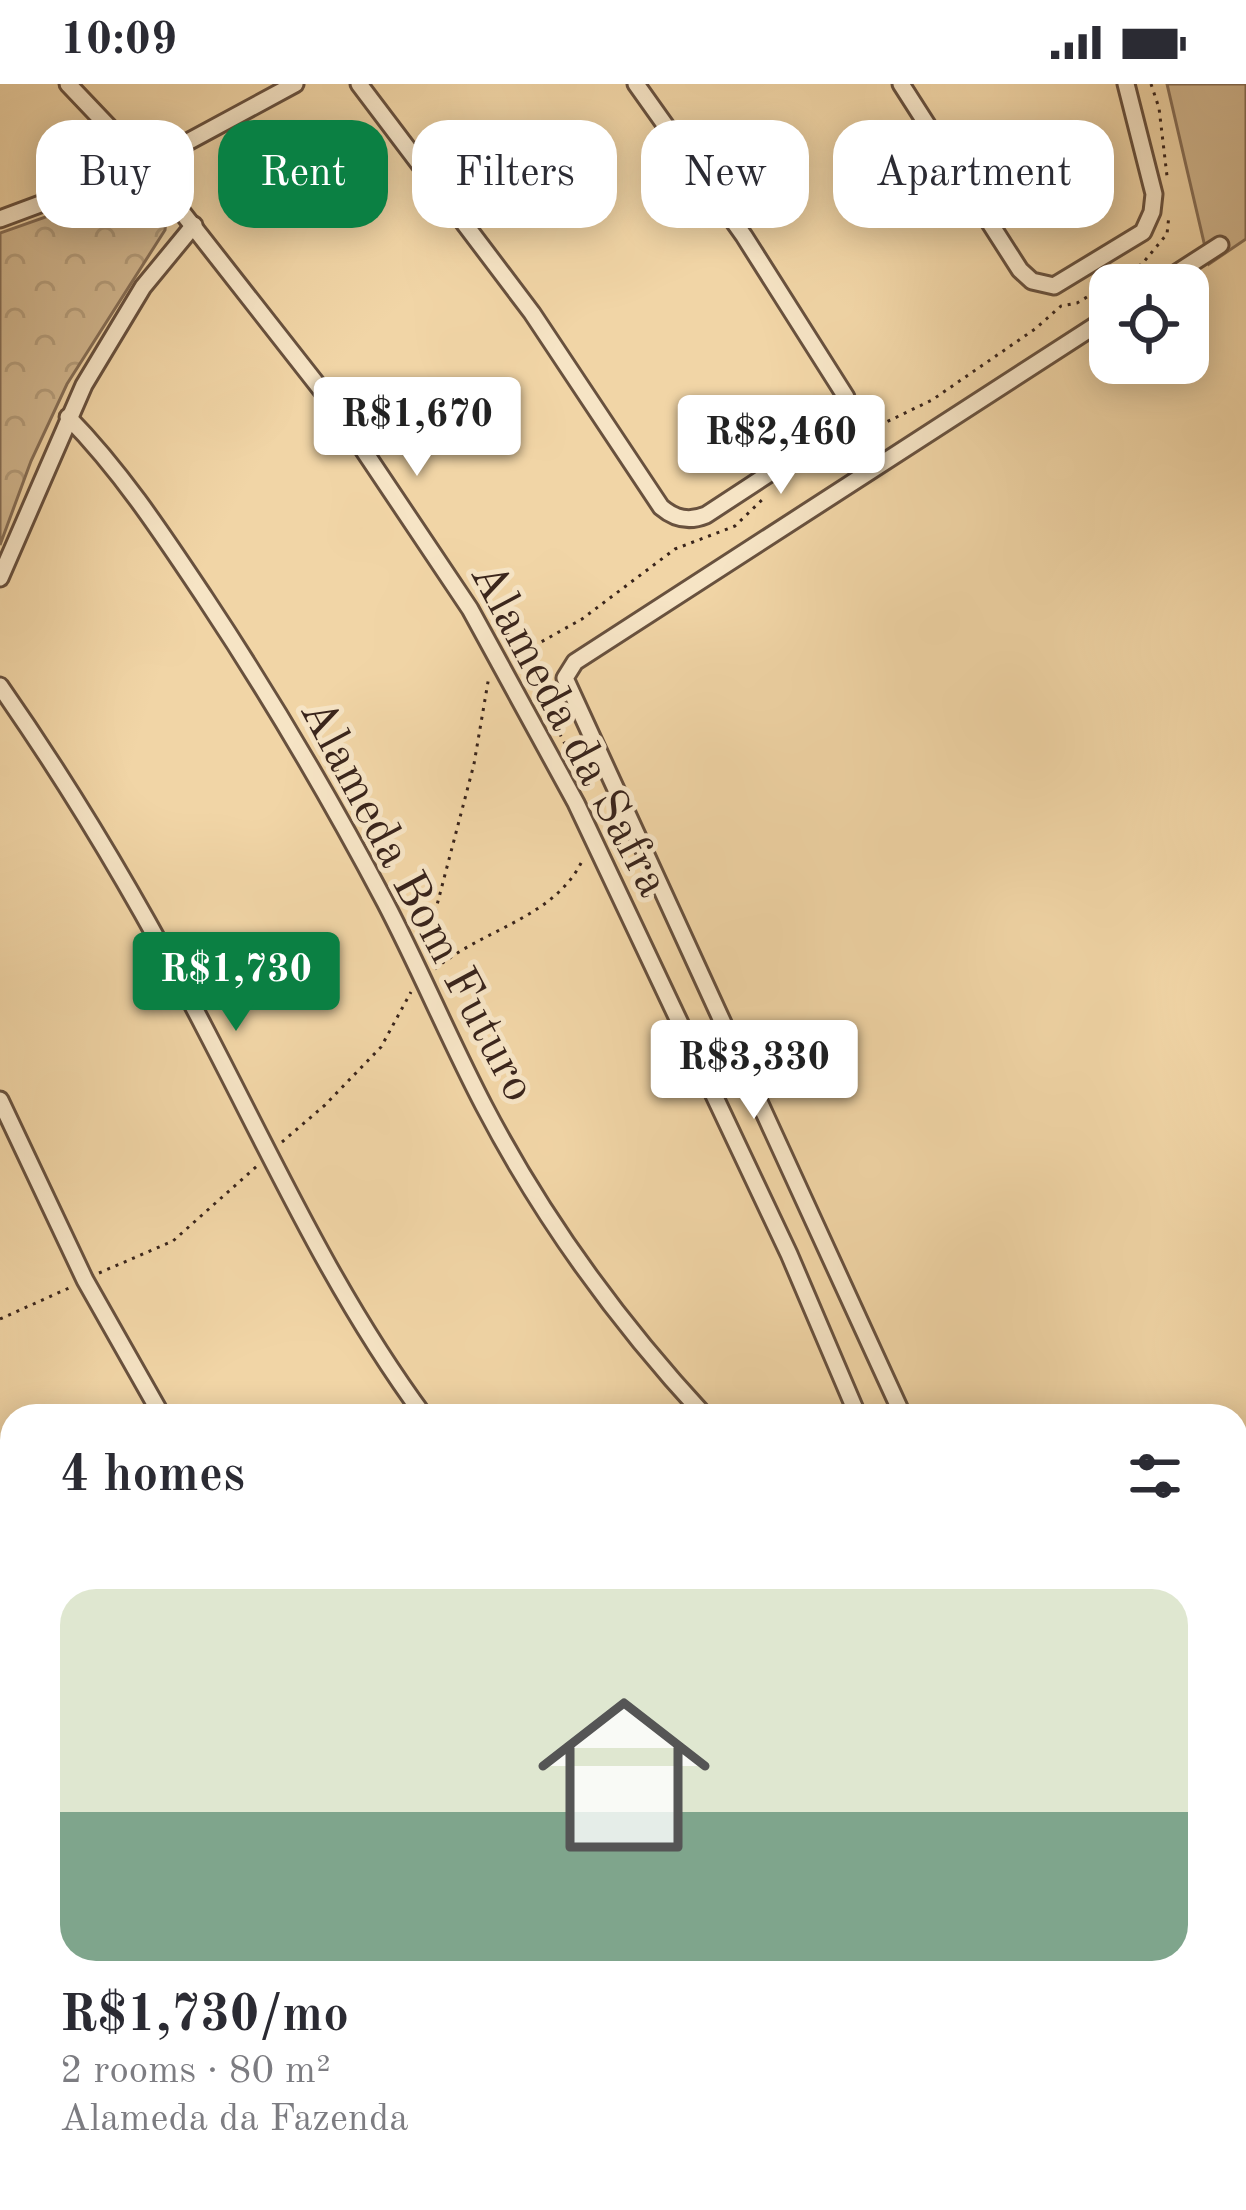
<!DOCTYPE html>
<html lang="en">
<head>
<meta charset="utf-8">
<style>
  body { margin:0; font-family:"Old Standard TT",serif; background:#f2f2f3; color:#2b2b33; height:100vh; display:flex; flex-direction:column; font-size:45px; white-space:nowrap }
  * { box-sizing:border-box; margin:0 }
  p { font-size:39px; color:#7c7c81 }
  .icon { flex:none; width:66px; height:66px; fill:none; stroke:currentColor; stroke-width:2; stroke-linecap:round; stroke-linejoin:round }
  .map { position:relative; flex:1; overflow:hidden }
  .drawer { position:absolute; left:0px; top:1320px; width:1248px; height:807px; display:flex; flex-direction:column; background:#fff; border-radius:36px 36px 0 0; box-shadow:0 6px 30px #0003 }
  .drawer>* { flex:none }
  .top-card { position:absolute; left:36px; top:36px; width:1176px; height:108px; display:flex; gap:24px }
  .buttons { position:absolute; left:1089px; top:180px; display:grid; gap:24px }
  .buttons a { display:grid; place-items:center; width:120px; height:120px; border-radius:24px; background:#fff; box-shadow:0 6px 30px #0003; font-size:60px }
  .price { position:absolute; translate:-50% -102px; padding:0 27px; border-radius:12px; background:#fff; color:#222; font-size:39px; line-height:78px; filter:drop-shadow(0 3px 6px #0008) }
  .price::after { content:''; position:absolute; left:50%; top:72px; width:36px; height:27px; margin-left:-18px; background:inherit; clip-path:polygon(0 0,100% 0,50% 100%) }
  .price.selected { background:#0b8043; color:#fff }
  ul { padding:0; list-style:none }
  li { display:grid; align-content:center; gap:24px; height:636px; padding:0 60px }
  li+li { border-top:3px solid #e1e1e2 }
  li span { display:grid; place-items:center; height:372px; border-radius:36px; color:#555 }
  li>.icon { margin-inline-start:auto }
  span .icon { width:216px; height:216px; fill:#fffc; stroke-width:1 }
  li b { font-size:51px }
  h2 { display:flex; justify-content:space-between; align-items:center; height:144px; padding:0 60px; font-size:51px }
  .tag { padding:0 42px; border-radius:36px; background:#fff; box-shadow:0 6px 30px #0003; font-size:42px; line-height:108px }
  .tag.selected { background:#0b8043; color:#fff }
  .status { display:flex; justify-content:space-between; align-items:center; height:84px; padding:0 60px; background:#fff; direction:ltr }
  .status svg { height:33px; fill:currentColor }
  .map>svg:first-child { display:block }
</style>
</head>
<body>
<div class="status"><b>10:09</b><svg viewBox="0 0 49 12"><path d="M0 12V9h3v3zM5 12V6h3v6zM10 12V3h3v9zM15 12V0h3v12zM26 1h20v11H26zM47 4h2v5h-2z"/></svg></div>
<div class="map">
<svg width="1246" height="2126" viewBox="0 0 1246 2126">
  <defs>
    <pattern id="park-crowns" width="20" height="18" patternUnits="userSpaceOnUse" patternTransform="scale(3)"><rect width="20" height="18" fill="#d2b78f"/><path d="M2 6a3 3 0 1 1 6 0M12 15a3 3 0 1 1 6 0" fill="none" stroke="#b59d7b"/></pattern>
  </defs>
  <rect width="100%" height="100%" fill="#f1d5a6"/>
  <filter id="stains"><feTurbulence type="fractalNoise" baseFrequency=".00167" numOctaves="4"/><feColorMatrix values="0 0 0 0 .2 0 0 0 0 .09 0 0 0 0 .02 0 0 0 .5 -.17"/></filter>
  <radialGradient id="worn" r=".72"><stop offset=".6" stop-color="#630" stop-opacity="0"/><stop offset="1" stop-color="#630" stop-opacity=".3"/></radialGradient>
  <!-- park -->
  <path fill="url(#park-crowns)" stroke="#866e56" stroke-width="3" d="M133 102C156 107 168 123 165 146L67 300 31 377 0 461V149Z"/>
  <!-- pitch -->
  <path fill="#d2b78f" stroke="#866e56" stroke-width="3" d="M1167 0H1246V155L1209 180Z"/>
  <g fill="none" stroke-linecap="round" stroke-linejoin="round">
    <defs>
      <g id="street">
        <path d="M68 0 145 81 334 322 470 525 576 719 789 1170 858 1332"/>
        <path d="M359 0 532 229 661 423C675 435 689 438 706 431L834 347 844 331 846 313 744 152 636 0"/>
        <path d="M901 0 1020 186 1032 197 1054 202 1143 148 1152 128 1154 110 1126 0"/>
        <path d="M0 135 145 81 295 0"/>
        <path d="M1158 201 1220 161"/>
        <path d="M68 333C121 387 163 451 205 514 270 612 330 714 385 818 420 885 449 955 484 1022 543 1135 618 1238 705 1332"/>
        <path d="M0 494 84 301 143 203 194 141"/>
        <path d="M0 602C76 711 142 823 203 941 273 1075 334 1210 424 1332"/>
        <path d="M0 1016 85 1196 162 1332"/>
        <path d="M903 1332 565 594 575 578 1110 232"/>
        <path d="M0 1479 12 1497"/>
        <path d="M0 1841 12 1855"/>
        <path d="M0 2044 12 2037"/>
        <path d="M0 2081 12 2073"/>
        <path d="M231 2115 238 2126"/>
        <path d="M470 2115 478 2126"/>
        <path d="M701 2115 708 2126"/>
        <path d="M739 2115 744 2126"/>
        <path d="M966 2115 973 2126"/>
        <path d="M1013 2115 1021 2126"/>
        <path d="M136 2126 152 2115"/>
        <path d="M840 2126 872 2115"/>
        <path d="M1225 2126 1246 2109"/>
      </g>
    </defs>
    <!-- street casing -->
    <use href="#street" stroke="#68513e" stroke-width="21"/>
    <!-- path -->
    <g stroke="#3a251c" stroke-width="3" stroke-dasharray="3 6" stroke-linecap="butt">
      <path d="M1151 0 1159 24 1167 92"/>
      <path d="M847 357 932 316 1035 245 1061 222 1077 219 1142 180 1167 150 1169 131"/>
      <path d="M520 573 525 567 582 535 675 465 735 442 765 413"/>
      <path d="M517 575 520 573 580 689"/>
      <path d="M426 863 474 680 489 592"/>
      <path d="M435 885C482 845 556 834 583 775"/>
      <path d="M282 1058 325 1021 381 963 411 908"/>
      <path d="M99 1189 173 1157 258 1081"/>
      <path d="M0 1235 69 1204"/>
      <path d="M0 2004 12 1996"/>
    </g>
    <!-- street -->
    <use href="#street" stroke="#f6e4c5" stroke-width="15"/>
  </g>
  <g text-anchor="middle" stroke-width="10" stroke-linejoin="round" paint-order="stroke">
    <!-- street labels -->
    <g font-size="48" fill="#3a251c" stroke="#f6e4c5">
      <text transform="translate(572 644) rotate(62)" y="17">Alameda da Safra</text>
      <text transform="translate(420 815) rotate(62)" y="17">Alameda Bom Futuro</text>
    </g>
  </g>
  <rect width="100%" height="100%" filter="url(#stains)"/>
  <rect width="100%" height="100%" fill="url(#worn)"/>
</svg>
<div class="buttons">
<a><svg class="icon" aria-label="locate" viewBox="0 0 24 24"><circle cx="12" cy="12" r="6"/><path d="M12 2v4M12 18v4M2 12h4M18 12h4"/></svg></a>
</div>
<b class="price" style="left:417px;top:395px">R$1,670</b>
<b class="price" style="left:781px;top:413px">R$2,460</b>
<b class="price selected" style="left:236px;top:950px">R$1,730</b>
<b class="price" style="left:754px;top:1038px">R$3,330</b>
<div class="top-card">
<a class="tag">Buy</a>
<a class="tag selected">Rent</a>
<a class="tag">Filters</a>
<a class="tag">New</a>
<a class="tag">Apartment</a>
</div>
<section class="drawer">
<h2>4 homes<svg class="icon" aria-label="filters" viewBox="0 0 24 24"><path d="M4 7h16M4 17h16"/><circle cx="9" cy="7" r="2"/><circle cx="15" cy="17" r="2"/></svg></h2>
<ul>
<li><span style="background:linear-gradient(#dfe7d0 60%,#7fa58c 0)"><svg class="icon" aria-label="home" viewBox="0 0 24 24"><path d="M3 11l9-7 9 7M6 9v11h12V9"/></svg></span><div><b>R$1,730/mo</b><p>2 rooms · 80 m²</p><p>Alameda da Fazenda</p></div></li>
</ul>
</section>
</div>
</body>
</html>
